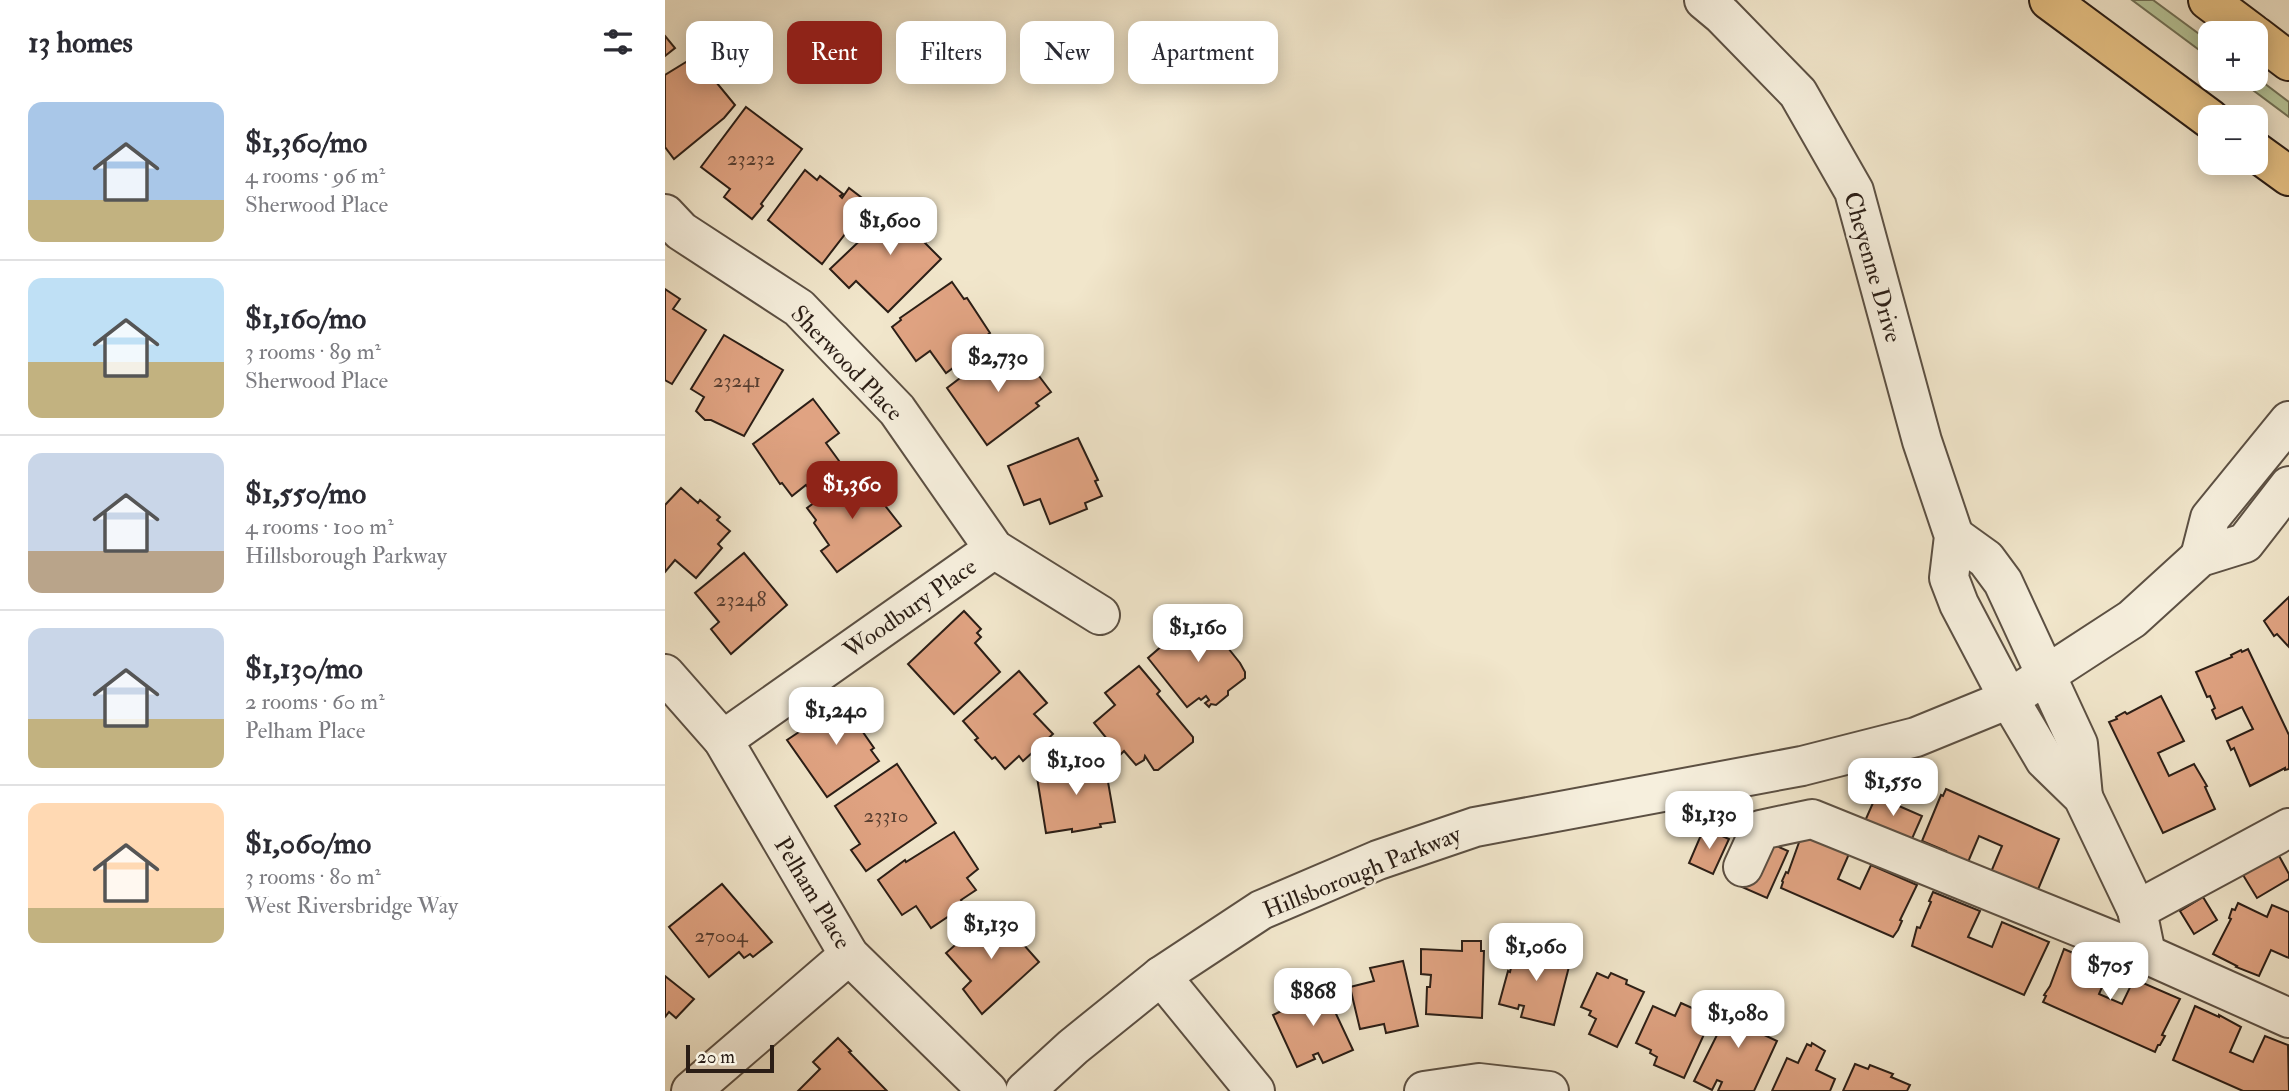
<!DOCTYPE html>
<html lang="en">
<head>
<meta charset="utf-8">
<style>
  body { margin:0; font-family:"IM FELL Double Pica",serif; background:#f2f2f3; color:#2b2b33; height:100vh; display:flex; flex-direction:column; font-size:26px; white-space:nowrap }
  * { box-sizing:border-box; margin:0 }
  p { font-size:23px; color:#7c7c81 }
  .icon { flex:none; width:38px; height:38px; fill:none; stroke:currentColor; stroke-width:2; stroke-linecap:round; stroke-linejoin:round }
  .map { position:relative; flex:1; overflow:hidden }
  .drawer { display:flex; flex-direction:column; background:#fff; width:665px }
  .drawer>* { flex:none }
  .top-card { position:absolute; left:21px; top:21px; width:665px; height:63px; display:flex; gap:14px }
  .tools { position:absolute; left:1533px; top:21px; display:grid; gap:14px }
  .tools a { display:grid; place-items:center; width:70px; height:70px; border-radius:14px; background:#fff; box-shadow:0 4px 18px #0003; font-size:35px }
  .scale { position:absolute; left:21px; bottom:18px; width:88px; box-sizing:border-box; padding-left:7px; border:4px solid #2b1e16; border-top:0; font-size:19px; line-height:24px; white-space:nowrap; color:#2b1e16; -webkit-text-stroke:5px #f6efdd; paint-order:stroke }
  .price { position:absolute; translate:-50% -60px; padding:0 16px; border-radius:14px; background:#fff; color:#222; font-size:23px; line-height:46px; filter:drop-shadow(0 2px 4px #0008) }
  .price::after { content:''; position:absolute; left:50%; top:42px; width:21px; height:16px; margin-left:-10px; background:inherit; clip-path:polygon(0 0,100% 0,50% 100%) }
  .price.on { background:#8f2418; color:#fff }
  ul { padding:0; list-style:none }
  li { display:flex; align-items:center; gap:21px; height:175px; padding:0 28px }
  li+li { border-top:2px solid #e1e1e2 }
  li span { display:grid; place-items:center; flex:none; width:196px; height:140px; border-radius:14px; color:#555 }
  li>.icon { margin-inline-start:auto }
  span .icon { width:84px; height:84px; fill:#fffc; stroke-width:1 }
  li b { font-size:30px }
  h2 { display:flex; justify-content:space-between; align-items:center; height:84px; padding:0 28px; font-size:30px }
  .chip { padding:0 24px; border-radius:14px; background:#fff; box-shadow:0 4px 18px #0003; font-size:24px; line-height:63px }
  .chip.on { background:#8f2418; color:#fff }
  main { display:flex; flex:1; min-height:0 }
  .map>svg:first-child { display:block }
</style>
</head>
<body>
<main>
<section class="drawer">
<h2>13 homes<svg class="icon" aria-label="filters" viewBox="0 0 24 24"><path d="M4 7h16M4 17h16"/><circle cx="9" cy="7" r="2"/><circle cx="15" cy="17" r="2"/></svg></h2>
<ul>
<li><span style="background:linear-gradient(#a9c7e8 70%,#c2b280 0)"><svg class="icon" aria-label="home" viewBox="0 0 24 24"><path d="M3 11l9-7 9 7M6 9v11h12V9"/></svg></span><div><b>$1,360/mo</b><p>4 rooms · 96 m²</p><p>Sherwood Place</p></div></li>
<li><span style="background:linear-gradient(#bfe0f5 60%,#c2b280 0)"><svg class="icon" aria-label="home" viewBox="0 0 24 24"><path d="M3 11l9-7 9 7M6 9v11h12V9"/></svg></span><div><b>$1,160/mo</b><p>3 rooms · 89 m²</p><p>Sherwood Place</p></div></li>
<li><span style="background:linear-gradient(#c9d6e8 70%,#b9a48a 0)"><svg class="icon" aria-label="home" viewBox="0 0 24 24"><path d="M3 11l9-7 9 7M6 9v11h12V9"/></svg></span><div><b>$1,550/mo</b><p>4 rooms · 100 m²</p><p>Hillsborough Parkway</p></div></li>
<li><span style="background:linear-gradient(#c9d6e8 65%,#c2b280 0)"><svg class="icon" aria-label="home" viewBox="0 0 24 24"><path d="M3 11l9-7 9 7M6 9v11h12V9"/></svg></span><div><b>$1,130/mo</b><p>2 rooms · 60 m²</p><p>Pelham Place</p></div></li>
<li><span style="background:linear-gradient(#ffd9b3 75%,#c2b280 0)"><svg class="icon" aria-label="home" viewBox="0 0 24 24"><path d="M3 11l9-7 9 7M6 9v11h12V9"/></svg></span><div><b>$1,060/mo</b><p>3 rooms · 80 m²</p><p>West Riversbridge Way</p></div></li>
</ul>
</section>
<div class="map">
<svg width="1624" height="1091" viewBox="0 0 1624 1091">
  <rect width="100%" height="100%" fill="#f1e6cb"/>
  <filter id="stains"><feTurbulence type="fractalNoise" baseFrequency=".00286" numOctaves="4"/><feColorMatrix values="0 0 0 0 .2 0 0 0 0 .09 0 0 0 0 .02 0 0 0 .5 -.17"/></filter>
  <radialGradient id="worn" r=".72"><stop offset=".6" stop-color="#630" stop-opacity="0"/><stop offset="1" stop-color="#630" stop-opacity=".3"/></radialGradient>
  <!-- green -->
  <g fill="#b7c69a" stroke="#717258" stroke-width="2">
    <path d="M1467 0H1488L1545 42V58Z"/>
    <path d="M1591 77 1624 102V117L1573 79H1591Z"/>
  </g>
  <!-- building -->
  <g fill="#e0a382" stroke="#2b1e16" stroke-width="2">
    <path d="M0 36 10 48 0 56Z"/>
    <path d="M21 62 33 78 42 71 70 105 59 118 9 159 0 147V75Z"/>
    <path d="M81 107 137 149 96 204 98 206 87 219 59 197 65 189 36 167Z"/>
    <path d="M140 170 152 180 155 176 178 194 175 196 177 198 184 188 201 201 194 210 197 212 157 264 103 220Z"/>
    <path d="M239 201 246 205 249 213 263 218 266 223 269 234 260 243 276 259 223 312 191 281 184 288 165 269 227 210 229 212Z"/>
    <path d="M287 282 299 299 302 298 325 333 310 344 314 349 281 373 265 351 251 361 227 327 236 320 235 318Z"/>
    <path d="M0 289 15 299 8 309 41 330 7 384 0 380Z"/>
    <path d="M59 335 118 370 79 436 46 420H40L31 411 39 397 26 389Z"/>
    <path d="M332 350 337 357 346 350 365 376 371 372 386 392 371 403 374 406 322 445 282 388Z"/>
    <path d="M148 399 174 433 161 443 177 465 145 490 141 485 127 496 117 483 115 484 88 444Z"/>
    <path d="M413 438 433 480 430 481 437 496 420 503 422 509 385 524 375 499 359 505 343 466Z"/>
    <path d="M193 471 236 526 172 572 156 551 164 545 149 523 151 520 142 508Z"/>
    <path d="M16 488 33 503 35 500 55 517 52 520 65 531 53 544 57 548 31 578 10 560 0 572V505Z"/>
    <path d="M79 553 122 605 66 654 46 629 54 622 30 593Z"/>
    <path d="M1624 597V647L1612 634 1609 636 1599 621Z"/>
    <path d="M299 611 316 629 312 633 316 637 310 643 335 672 289 714 243 664Z"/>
    <path d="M535 613 575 663 580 672V678L563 691V695L551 705 546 704 544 707 540 703 544 700 541 696 536 700 534 698 522 707 483 658Z"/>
    <path d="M1583 649 1624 735V769L1620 770V768L1585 786 1569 748 1566 750 1562 741 1588 729 1577 707 1551 719 1547 710 1550 708 1545 696 1542 697 1531 672 1567 657 1566 655 1576 650 1577 652Z"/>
    <path d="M474 666 495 691 492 694 528 737V742L493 770H489L480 756 479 760 471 765 459 751 455 755 429 723 450 705 440 693Z"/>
    <path d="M354 671 382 703 369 714 388 734 358 761 354 756 340 769 330 757 327 759 310 740 313 738 298 721Z"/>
    <path d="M188 696 204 718 193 725 209 748 206 750 214 761 162 797 122 740Z"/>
    <path d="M1496 696 1519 741 1493 753 1504 776 1529 764 1542 786 1540 787 1550 809 1498 833 1444 722 1452 719 1451 717 1460 712 1462 714Z"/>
    <path d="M439 759 450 822 435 824 436 827 407 832V829L381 833 371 771Z"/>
    <path d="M232 764 271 823 201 871 186 850 195 844 170 806Z"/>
    <path d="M1281 789 1394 839 1372 892 1326 872 1337 846 1314 836 1303 862 1279 855 1281 851 1257 841 1276 795 1278 796Z"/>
    <path d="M1211 796 1257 816 1246 841 1200 821Z"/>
    <path d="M1039 828 1064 839 1048 874 1024 863Z"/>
    <path d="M289 832 313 869 302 878 311 890 296 900 299 906 266 928 251 906 237 915 213 880 240 860 241 862Z"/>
    <path d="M1137 834 1184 854 1173 879 1195 889 1206 865 1252 885 1235 920 1237 921 1233 930 1228 937 1116 888 1118 882 1117 881 1121 872 1123 873Z"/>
    <path d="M1098 840 1123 851 1102 898 1077 887Z"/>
    <path d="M1613 854 1624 874V879L1592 898 1578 875 1580 874 1579 871Z"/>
    <path d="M57 884 107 942 88 957 85 954 79 958 74 952 44 977 4 927Z"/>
    <path d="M1268 892 1315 911 1303 937 1327 947 1337 922 1384 942 1359 995 1247 946 1252 927 1255 928 1266 902 1264 901Z"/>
    <path d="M1538 897 1552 920 1529 934 1515 911Z"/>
    <path d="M1573 903 1602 917 1607 905 1624 912V958L1606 950 1594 976 1571 967 1572 966 1548 954 1566 919 1564 918 1567 909 1570 910Z"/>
    <path d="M329 911 374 962 317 1014 298 989 306 981 281 953Z"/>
    <path d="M797 941H816V951H819L817 1018 761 1014 762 987H765L766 975 756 974V949L797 951Z"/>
    <path d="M875 947 907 955 889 1025 856 1017 859 1006 854 1005 853 1009 834 1004 843 971 845 972 847 964 844 963 848 948 873 954Z"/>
    <path d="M1399 949 1445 969 1434 994 1457 1004 1469 979 1515 999 1497 1035 1500 1036 1495 1045H1493L1490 1052 1378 1002 1381 996 1379 995 1385 986Z"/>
    <path d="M738 961 753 1026 721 1033 719 1024 695 1029 685 987 709 981 705 968Z"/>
    <path d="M932 973 943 978 946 973 962 980 961 984 979 992 952 1047 924 1034 931 1019 924 1015 926 1011 916 1007Z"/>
    <path d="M0 976 29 999 11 1018 4 1012 0 1017Z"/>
    <path d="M657 984 688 1050 658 1063 653 1053 648 1055 650 1059 632 1067 608 1015 631 1004 627 997Z"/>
    <path d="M1068 996 1104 1012 1095 1033 1112 1041 1089 1091H1053L1057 1082 1052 1080 1047 1090 1029 1081 1055 1029 1053 1028Z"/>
    <path d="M1016 1003 1047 1017 1019 1078 989 1065 992 1057 985 1053 986 1050 971 1043 988 1006 1010 1016Z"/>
    <path d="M1530 1006 1554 1017V1015L1576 1027 1565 1052 1588 1062 1600 1036 1623 1045 1624 1091H1578L1508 1060Z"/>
    <path d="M173 1038 186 1051 184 1052 222 1091H133L155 1069 148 1062Z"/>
    <path d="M1147 1043 1160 1051 1151 1070 1170 1079 1165 1091H1107L1122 1058 1133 1063 1142 1044 1146 1046Z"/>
    <path d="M1190 1064 1203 1069 1205 1065 1228 1074 1226 1077 1245 1085 1242 1091H1178Z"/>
  </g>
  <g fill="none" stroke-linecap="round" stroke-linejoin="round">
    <defs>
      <g id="minor">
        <path d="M1039 0 1057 15 1133 93 1189 191 1257 441 1289 536 1284 578 1294 604 1344 699 1380 760 1418 797 1472 910 1481 954"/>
        <path d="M0 214 16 231 134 308 232 410 329 549 435 615"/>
        <path d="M1289 536 1321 559 1338 582 1413 744 1418 797"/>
        <path d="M1535 557 1545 518 1624 421"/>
        <path d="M0 674 58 740 184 955 323 1091"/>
        <path d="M58 740 329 549"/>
        <path d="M1078 867 1095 830 1147 819 1481 954 1624 1018"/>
        <path d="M1472 910 1624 828"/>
        <path d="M496 976 590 1091"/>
        <path d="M26 1091 184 955"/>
        <path d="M360 1091 408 1047 496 976 596 910 713 860 810 827 1137 766 1251 737 1344 699 1467 619 1535 557 1580 543 1624 486"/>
        <path d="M759 1091 814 1083 884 1091"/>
      </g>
      <g id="major">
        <path d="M1384 0 1545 119"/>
        <path d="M1543 0 1587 33"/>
        <path d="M1591 36 1624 61"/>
        <path d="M1591 152 1624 176"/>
      </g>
    </defs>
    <!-- minor casing -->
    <use href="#minor" stroke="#5c5043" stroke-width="42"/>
    <!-- major casing -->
    <use href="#major" stroke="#2b1e16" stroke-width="42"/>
    <!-- minor -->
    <use href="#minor" stroke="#f6efdd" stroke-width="38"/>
    <!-- major -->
    <use href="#major" stroke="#e8c386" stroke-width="38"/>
  </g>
  <g text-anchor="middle" stroke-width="5" stroke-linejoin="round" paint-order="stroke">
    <!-- number labels -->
    <g font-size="21" fill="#583f31">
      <text x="86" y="165">23232</text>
      <text x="72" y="387">23241</text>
      <text x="76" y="606">23248</text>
      <text x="221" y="822">23310</text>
      <text x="56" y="942">27004</text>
    </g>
    <!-- street labels -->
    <g font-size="24" fill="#2b1e16" stroke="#f6efdd">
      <text transform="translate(1208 267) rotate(74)" y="8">Cheyenne Drive</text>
      <text transform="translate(182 363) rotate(46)" y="8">Sherwood Place</text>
      <text transform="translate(245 608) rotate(-35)" y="8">Woodbury Place</text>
      <text transform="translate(697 872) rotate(-22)" y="8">Hillsborough Parkway</text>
      <text transform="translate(148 893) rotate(59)" y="8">Pelham Place</text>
    </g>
  </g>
  <rect width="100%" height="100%" filter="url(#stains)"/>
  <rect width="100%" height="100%" fill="url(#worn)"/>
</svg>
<div class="tools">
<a>+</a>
<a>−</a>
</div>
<div class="scale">20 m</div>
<b class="price" style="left:225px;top:257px">$1,600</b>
<b class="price" style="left:333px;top:394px">$2,730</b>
<b class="price on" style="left:187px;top:521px">$1,360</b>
<b class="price" style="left:533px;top:664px">$1,160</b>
<b class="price" style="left:171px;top:747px">$1,240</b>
<b class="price" style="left:411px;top:797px">$1,100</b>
<b class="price" style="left:1228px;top:818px">$1,550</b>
<b class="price" style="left:1044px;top:851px">$1,130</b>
<b class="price" style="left:326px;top:961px">$1,130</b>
<b class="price" style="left:871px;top:983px">$1,060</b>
<b class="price" style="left:1445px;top:1002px">$705</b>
<b class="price" style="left:648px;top:1028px">$868</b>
<b class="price" style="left:1073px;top:1050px">$1,080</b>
<div class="top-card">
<a class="chip">Buy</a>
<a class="chip on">Rent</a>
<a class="chip">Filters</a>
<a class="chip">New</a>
<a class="chip">Apartment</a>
</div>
</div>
</main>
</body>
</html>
